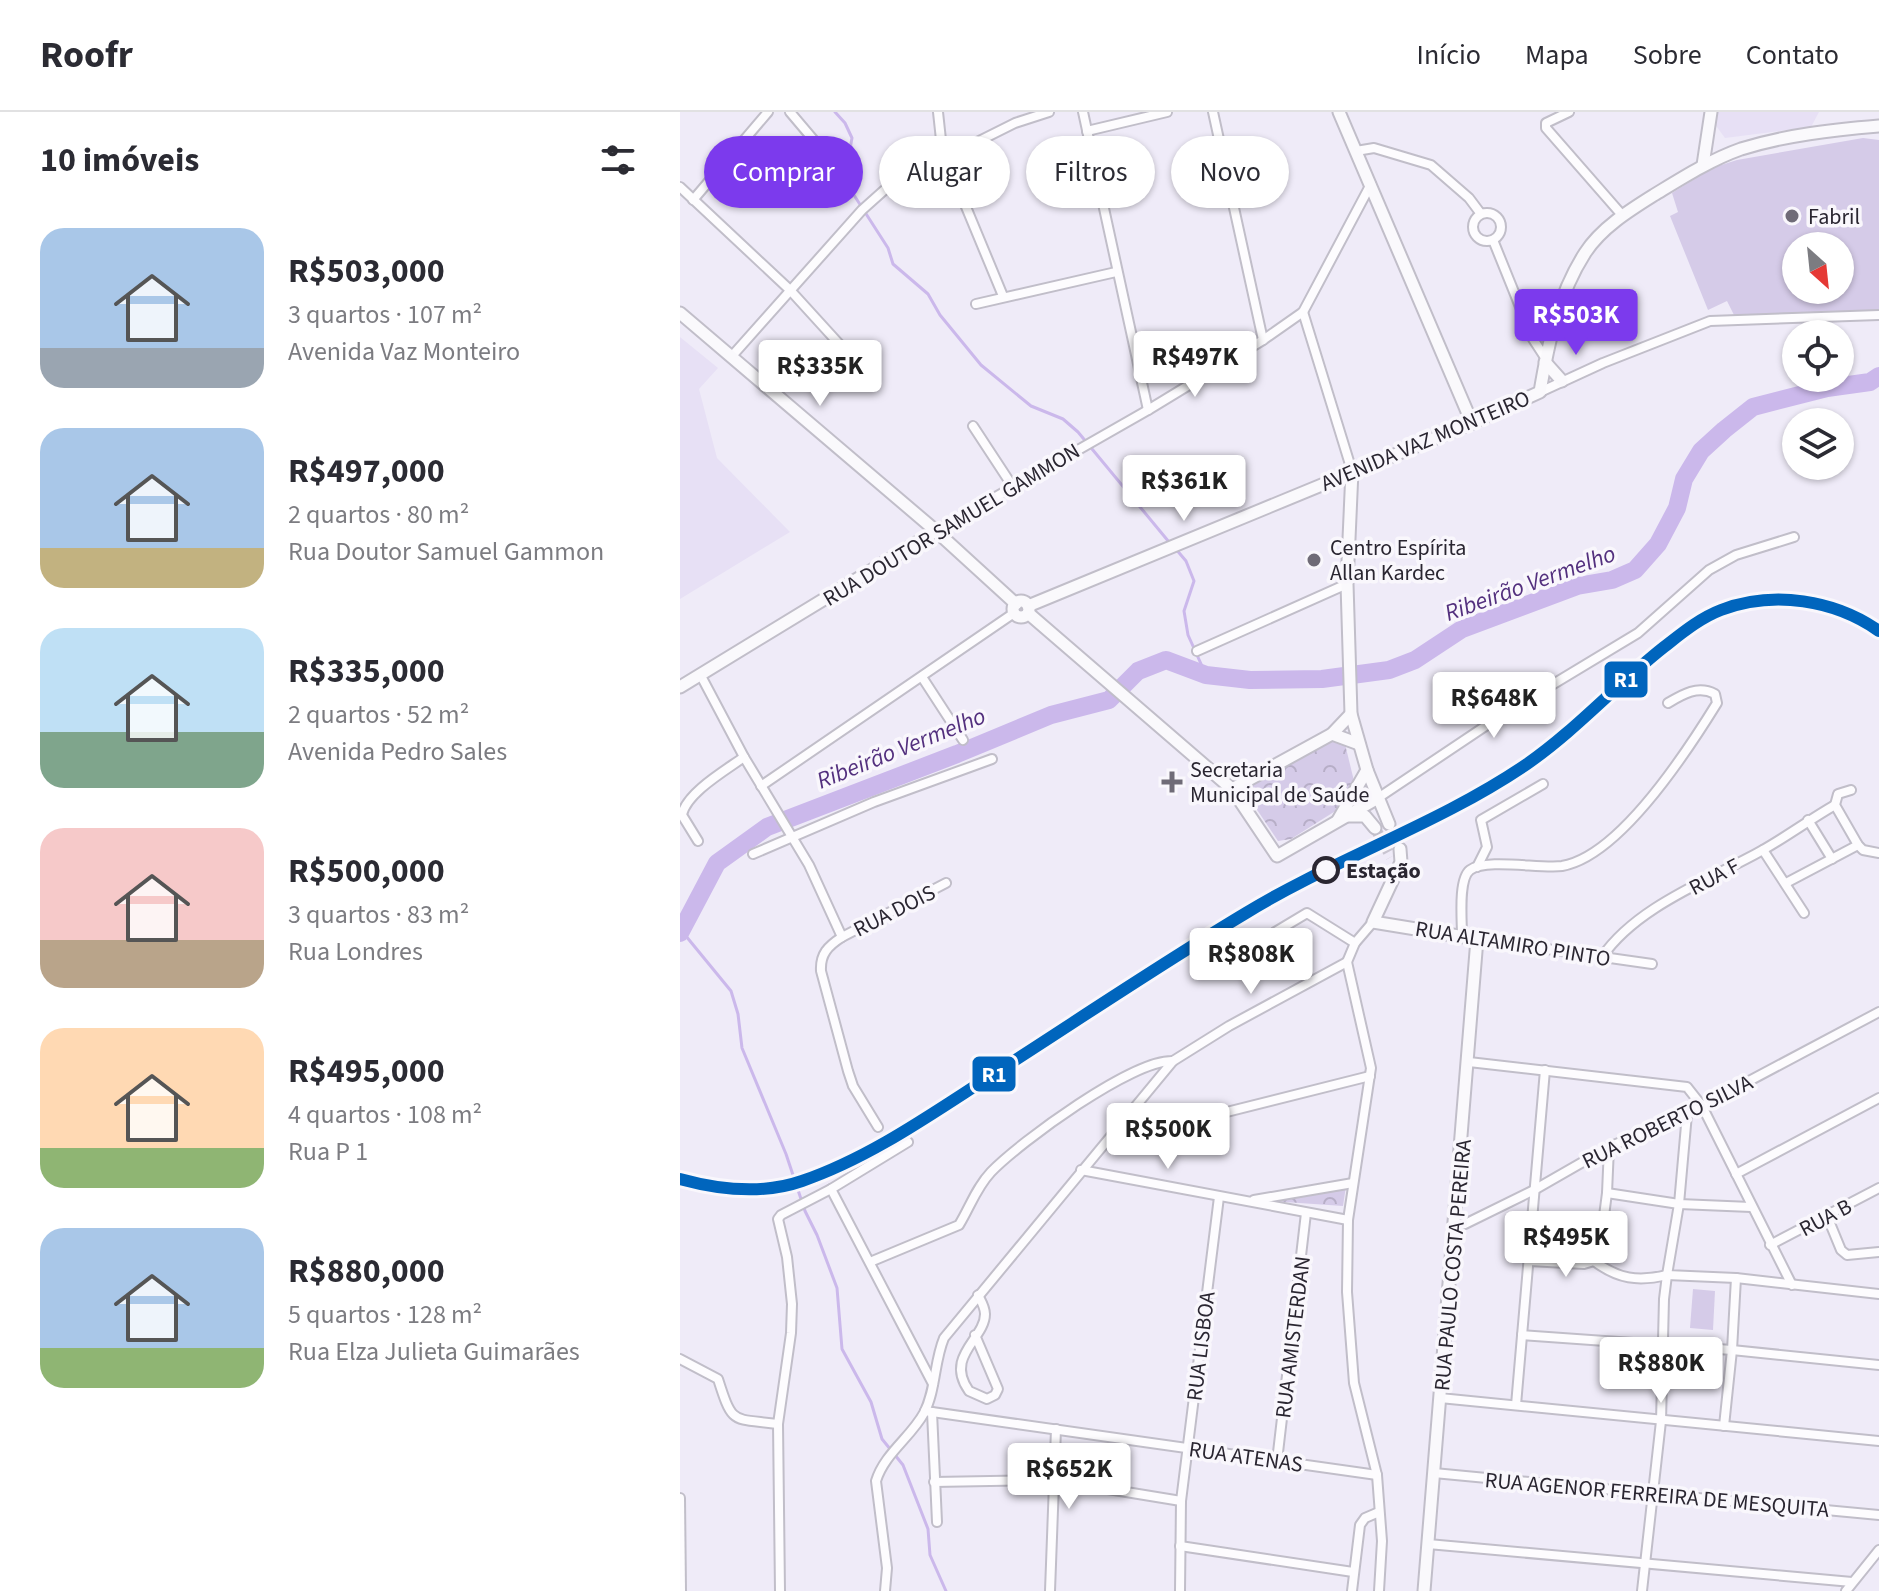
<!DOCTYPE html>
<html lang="pt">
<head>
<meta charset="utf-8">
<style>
  body { margin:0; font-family:"Source Sans 3",sans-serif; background:#f7f7f7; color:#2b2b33; height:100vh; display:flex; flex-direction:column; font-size:30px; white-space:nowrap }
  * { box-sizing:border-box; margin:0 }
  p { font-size:26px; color:#7c7c81 }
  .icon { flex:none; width:44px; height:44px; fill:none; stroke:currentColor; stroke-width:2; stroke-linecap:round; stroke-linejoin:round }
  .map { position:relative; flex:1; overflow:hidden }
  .side { display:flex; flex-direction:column; background:#fff; width:680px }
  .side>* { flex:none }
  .guide { position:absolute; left:24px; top:24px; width:760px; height:72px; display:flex; gap:16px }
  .needle { width:52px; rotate:153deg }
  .fabs { position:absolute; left:1102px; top:120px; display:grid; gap:16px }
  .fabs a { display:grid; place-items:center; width:72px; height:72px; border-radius:50%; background:#fff; box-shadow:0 2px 6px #0004; font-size:40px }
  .price { position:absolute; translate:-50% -68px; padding:0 18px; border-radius:8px; background:#fff; color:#222; font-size:26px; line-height:52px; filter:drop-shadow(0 2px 4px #0008) }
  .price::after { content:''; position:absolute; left:50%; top:48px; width:24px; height:18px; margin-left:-12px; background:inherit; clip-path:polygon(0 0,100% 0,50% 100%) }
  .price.active { background:#7c3aed; color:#fff }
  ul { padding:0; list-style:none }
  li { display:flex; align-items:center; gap:24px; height:200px; padding:0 40px }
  li span { display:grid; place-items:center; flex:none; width:224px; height:160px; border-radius:24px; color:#555 }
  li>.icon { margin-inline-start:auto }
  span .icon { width:96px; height:96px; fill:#fffc; stroke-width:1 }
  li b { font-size:34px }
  h2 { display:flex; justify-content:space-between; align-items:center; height:96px; padding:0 40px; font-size:34px }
  .tag { padding:0 28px; border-radius:36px; background:#fff; box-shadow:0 2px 6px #0004; font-size:28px; line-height:72px }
  .tag.active { background:#7c3aed; color:#fff }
  header { display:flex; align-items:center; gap:48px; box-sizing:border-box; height:112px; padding:0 40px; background:#fff; border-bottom:2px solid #e1e1e2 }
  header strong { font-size:38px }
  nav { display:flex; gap:44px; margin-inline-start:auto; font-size:28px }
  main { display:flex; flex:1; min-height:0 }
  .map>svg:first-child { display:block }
</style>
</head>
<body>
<header>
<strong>Roofr</strong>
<nav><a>Início</a><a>Mapa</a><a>Sobre</a><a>Contato</a></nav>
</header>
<main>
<section class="side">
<h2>10 imóveis<svg class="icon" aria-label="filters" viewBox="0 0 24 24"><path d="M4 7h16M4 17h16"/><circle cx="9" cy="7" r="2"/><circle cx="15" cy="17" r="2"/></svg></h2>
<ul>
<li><span style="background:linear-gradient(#a9c7e8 75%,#9aa5b1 0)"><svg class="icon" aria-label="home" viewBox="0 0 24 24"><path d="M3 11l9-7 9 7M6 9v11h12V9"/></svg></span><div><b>R$503,000</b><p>3 quartos · 107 m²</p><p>Avenida Vaz Monteiro</p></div></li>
<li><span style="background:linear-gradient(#a9c7e8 75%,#c2b280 0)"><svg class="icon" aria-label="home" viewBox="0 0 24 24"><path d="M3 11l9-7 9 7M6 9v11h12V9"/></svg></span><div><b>R$497,000</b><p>2 quartos · 80 m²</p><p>Rua Doutor Samuel Gammon</p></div></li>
<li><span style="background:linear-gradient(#bfe0f5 65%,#7fa58c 0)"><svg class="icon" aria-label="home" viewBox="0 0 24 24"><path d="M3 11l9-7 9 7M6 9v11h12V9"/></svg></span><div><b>R$335,000</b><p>2 quartos · 52 m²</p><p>Avenida Pedro Sales</p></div></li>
<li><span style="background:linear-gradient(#f6c9c9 70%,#b9a48a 0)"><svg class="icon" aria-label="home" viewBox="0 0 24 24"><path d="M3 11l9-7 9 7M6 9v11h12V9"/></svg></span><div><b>R$500,000</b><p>3 quartos · 83 m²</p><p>Rua Londres</p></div></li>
<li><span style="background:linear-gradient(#ffd9b3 75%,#8fb573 0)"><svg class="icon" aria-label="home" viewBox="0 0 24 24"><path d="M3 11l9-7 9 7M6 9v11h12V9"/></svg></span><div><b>R$495,000</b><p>4 quartos · 108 m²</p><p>Rua P 1</p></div></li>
<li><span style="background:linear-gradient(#a9c7e8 75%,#8fb573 0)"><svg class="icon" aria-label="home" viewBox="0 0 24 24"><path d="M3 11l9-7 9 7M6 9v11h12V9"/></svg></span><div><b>R$880,000</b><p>5 quartos · 128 m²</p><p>Rua Elza Julieta Guimarães</p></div></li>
</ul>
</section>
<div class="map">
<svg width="1199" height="1479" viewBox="0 0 1199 1479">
  <defs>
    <pattern id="park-crowns" width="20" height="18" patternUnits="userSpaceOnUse" patternTransform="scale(2)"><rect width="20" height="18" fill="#d5cbe8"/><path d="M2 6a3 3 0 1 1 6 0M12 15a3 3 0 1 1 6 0" fill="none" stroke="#b7aec7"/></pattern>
  </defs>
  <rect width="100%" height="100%" fill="#efebf8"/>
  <!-- built -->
  <g fill="#e7e0f5">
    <path d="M1036 0H1139L1131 15 1045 26 1034 11Z"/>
    <path d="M0 225 38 256 19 277 37 346 110 420 0 487Z"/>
  </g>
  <!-- green -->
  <g fill="#d5cbe8" fill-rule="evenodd">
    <path d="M1183 26 1199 28V198L1054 203 1047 189 1028 198 990 104 998 100 992 81 1032 56 1057 48ZM1116 134H1160V178H1116Z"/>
    <path d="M1013 1177 1035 1179 1033 1218 1010 1216Z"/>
  </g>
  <!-- park -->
  <g fill="url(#park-crowns)">
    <path d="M647 628 665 632 675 673 665 693 611 727 598 729 563 677Z"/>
    <path d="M666 1074 663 1094 589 1089Z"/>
  </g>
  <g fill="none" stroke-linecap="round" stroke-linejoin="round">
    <!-- stream -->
    <g stroke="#cbb8eb" stroke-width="3">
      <path d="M155 0 165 11 172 26 166 59 172 80 208 136 213 152 248 182 260 203 301 253 351 294 383 307 398 320 489 430"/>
      <path d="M495 436 506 449 514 469 504 499 508 523 526 563"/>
      <path d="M1 818 51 879 58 902 62 936 106 1042 125 1099 137 1123 157 1176 162 1237 191 1290 202 1327 223 1353 248 1417 250 1443 266 1479"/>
    </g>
    <!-- river -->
    <path stroke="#cbb8eb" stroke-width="18" d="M0 821 37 751 87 715 277 642 371 603 429 588 458 559 486 548 526 563 570 568 642 567 709 558 735 548 782 517 897 474 932 468 955 458 978 432 997 396 1004 367 1021 339 1044 318 1073 295 1147 276 1190 270 1199 264"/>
    <!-- secondary-tunnel -->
    <g stroke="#c8c4d0" stroke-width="11" stroke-dasharray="11 5.5" stroke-linecap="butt">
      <path d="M709 712 720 737"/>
      <path d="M695 716 711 745"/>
    </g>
    <defs>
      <g id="street">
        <path d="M110 0 154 52"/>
        <path d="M258 0 262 37 323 184"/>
        <path d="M403 0 468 298"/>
        <path d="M533 0 583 228"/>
        <path d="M889 0 866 11V16L942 103"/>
        <path d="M407 19 487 0"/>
        <path d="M676 39 694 36 751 53 789 86 801 102"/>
        <path d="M0 75 110 178 181 256"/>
        <path d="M13 88 88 0"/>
        <circle cx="807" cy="115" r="14"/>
        <path d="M813 128 853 227 866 247"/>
        <path d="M296 192 436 160"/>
        <path d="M623 200 672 359"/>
        <path d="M52 244 182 98 220 64 256 40 281 38 335 11 369 0"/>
        <path d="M860 280 923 251 1030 209 1199 203"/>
        <path d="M293 314 333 375"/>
        <path d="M256 419 468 298 583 228 623 200 691 72"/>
        <path d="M517 539 667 472"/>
        <path d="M20 562 64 645 129 753 162 825"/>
        <path d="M242 565 283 628"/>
        <path d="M81 674 334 501"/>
        <path d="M1171 678 1158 682 1155 693 1178 733 1183 738 1199 741"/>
        <path d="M698 686 822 603 958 521 1029 458 1056 443 1114 425"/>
        <path d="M1128 708 1152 747"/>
        <path d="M18 729 2 703C6 681 46 658 64 645"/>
        <path d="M1083 738 1124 801"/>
        <path d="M73 742 194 690 312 647"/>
        <path d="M797 755 807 735 801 708 863 672"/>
        <path d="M1106 771 1178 733"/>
        <path d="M693 810 675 831 667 850 691 956 668 1108 667 1180 674 1271 697 1363 702 1429 699 1479"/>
        <path d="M782 823C782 808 778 767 790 758 806 746 861 757 882 754 940 744 1008 638 1037 591L1035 582C1018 573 1003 582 988 591"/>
        <path d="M797 827 972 852"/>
        <path d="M922 845C956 795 1029 768 1081 739 1106 725 1129 708 1155 693"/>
        <path d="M550 847 627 801 675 831"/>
        <path d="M789 950 1007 975 1022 994 1112 1173"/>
        <path d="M1007 1002 999 1092 987 1163 1056 1166 1199 1182"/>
        <path d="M198 1015 173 974 168 959 141 859C140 842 148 834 162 825L266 771"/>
        <path d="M434 1022H459L690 964"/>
        <path d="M401 1058 668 1108"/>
        <path d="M1056 1062 1199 986"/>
        <path d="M151 1077 253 1272"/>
        <path d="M927 1081 999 1092 1071 1095"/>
        <path d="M574 1088 673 1071"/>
        <path d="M1147 1104 1161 1138 1167 1143 1199 1140"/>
        <path d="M775 1114 785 1112 854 1078 929 1035 1007 1002 1199 900"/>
        <path d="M1090 1133 1199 1076"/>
        <path d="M849 1149 904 1152 914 1149"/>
        <path d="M914 1149C938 1167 958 1170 987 1163L984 1187 981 1309 962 1479"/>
        <path d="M914 1149 919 1142 927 1081 929 1035"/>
        <path d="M190 1150 279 1113C290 1095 296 1076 311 1060 340 1030 453 947 493 949L549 914 667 850"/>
        <path d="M295 1223 318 1277 315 1283 307 1287 289 1279C264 1244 305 1227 305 1202 305 1195 301 1189 298 1183"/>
        <path d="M842 1223 1052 1238 1199 1253"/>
        <path d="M0 1247 38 1267C53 1314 52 1306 98 1312"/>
        <path d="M760 1286 1199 1329"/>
        <path d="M836 1293 865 958"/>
        <path d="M245 1299 697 1363"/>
        <path d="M252 1300 257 1410"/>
        <path d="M1044 1314 1052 1238 1056 1166"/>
        <path d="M597 1349 626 1101"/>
        <path d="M754 1361 1199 1403"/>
        <path d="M254 1370 373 1368 501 1389"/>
        <path d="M0 1386 1 1479"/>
        <path d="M748 1432 1172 1470"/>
        <path d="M500 1434 673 1460"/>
        <path d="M100 1479 98 1312 111 1221 112 1192 107 1145 98 1107 101 1103 151 1077 228 1030"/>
        <path d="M205 1479 207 1456 196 1369C204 1342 231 1325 244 1301 256 1278 254 1250 264 1226L493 949"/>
        <path d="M370 1479 376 1317"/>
        <path d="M500 1479 501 1389 539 1085"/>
        <path d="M672 1479 680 1413 685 1406 699 1400"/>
        <path d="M1166 1479 1199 1438"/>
      </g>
      <g id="secondary">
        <path d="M659 0 792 311"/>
        <path d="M1023 53 1031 0"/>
        <path d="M0 201 256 419 336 492"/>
        <path d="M865 250 882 269"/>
        <path d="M672 359 667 472 671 602 687 658 709 712"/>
        <circle cx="341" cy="497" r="8"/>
        <path d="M348 494 792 311 860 280C868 232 878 183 905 141 921 116 950 98 974 83 1002 66 1030 48 1061 37 1106 23 1152 18 1199 14"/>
        <path d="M348 501 552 677 597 744 698 686"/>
        <path d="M0 575 256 419"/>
        <path d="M652 622 679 632"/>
        <path d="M552 677 652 622 671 602"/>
        <path d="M669 704H685L695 716"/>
        <path d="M658 708 687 658"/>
        <path d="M720 737 721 750 693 810 797 827 744 1479"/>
      </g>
    </defs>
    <!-- street casing -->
    <use href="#street" stroke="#c1bec9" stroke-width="12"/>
    <!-- secondary casing -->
    <use href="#secondary" stroke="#c1bec9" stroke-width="15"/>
    <!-- street -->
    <use href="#street" stroke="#fdfcfe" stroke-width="8"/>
    <!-- secondary -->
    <use href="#secondary" stroke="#faf9fc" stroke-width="11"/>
    <defs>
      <path id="rail-1" d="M0 1067C40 1078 82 1083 122 1069 189 1046 250 1003 309 965 395 910 479 853 566 801 656 746 759 712 847 652 896 618 937 572 984 535 1002 521 1020 506 1041 498 1094 478 1155 488 1199 519"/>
    </defs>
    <!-- rail-1 casing -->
    <use href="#rail-1" stroke="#f9f7fc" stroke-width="18"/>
    <!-- rail-1 -->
    <use href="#rail-1" stroke="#0065bd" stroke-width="12"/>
  </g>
  <!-- markers -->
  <g fill="#6f6b77" stroke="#f9f7fc" stroke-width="3">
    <circle cx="1112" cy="104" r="8"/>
    <circle cx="634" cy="448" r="8"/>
    <path d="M488 658h8v8h8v8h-8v8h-8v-8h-8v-8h8z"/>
  </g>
  <circle fill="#f9f7fc" stroke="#2a2631" stroke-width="4" cx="646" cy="758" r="12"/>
  <g text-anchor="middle" stroke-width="7" stroke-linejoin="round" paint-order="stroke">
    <!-- poi labels -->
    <g font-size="22" fill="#2a2631" stroke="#f9f7fc" text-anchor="start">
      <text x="1128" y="112">Fabril</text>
      <text x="650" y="443">Centro Espírita<tspan x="650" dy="25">Allan Kardec</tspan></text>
      <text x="510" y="665">Secretaria<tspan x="510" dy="25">Municipal de Saúde</tspan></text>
    </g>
    <!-- street labels -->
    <g font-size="22" fill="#2a2631" stroke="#f9f7fc">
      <text transform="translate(745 328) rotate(-23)" y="8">AVENIDA VAZ MONTEIRO</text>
      <text transform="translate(271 412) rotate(-31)" y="8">RUA DOUTOR SAMUEL GAMMON</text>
      <text transform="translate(1034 764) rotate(-28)" y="8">RUA F</text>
      <text transform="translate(214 798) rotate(-27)" y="8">RUA DOIS</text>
      <text transform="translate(833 831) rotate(9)" y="8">RUA ALTAMIRO PINTO</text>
      <text transform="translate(987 1009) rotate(-26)" y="8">RUA ROBERTO SILVA</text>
      <text transform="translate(1145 1105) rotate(-28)" y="8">RUA B</text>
      <text transform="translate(772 1153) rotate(-85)" y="8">RUA PAULO COSTA PEREIRA</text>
      <text transform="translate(612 1225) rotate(-83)" y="8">RUA AMISTERDAN</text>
      <text transform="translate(520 1234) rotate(-83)" y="8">RUA LISBOA</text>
      <text transform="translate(566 1344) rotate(8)" y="8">RUA ATENAS</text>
      <text transform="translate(977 1382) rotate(5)" y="8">RUA AGENOR FERREIRA DE MESQUITA</text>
    </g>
    <!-- stop labels -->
    <g font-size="22" font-weight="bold" fill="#2a2631" stroke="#f9f7fc" text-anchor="start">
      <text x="666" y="766">Estação</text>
    </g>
    <!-- water labels -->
    <g font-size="24" font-style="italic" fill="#53307e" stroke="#f9f7fc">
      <text transform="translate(850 471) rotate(-20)" y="8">Ribeirão Vermelho</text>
      <text transform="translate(221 636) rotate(-22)" y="8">Ribeirão Vermelho</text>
    </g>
  </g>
  <g stroke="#f9f7fc" stroke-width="3">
    <rect x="923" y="548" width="46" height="39" rx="8" fill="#0065bd"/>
    <rect x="291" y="943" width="46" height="38" rx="8" fill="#0065bd"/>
  </g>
  <g font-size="22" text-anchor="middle" font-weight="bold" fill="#fff">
    <text x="946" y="575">R1</text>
    <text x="314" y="970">R1</text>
  </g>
</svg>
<div class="fabs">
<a><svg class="needle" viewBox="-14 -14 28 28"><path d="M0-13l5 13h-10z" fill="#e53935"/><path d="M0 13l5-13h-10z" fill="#7c7c81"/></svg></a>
<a><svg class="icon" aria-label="locate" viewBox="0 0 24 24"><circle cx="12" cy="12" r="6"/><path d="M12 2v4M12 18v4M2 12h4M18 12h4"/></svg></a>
<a><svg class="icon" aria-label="layers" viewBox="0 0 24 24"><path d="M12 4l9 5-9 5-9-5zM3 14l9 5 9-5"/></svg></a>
</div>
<b class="price active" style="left:896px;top:245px">R$503K</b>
<b class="price" style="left:515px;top:287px">R$497K</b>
<b class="price" style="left:140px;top:296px">R$335K</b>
<b class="price" style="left:504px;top:411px">R$361K</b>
<b class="price" style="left:814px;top:628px">R$648K</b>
<b class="price" style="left:571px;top:884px">R$808K</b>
<b class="price" style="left:488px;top:1059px">R$500K</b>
<b class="price" style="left:886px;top:1167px">R$495K</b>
<b class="price" style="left:981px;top:1293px">R$880K</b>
<b class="price" style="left:389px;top:1399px">R$652K</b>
<div class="guide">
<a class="tag active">Comprar</a>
<a class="tag">Alugar</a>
<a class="tag">Filtros</a>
<a class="tag">Novo</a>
</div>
</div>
</main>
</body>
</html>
